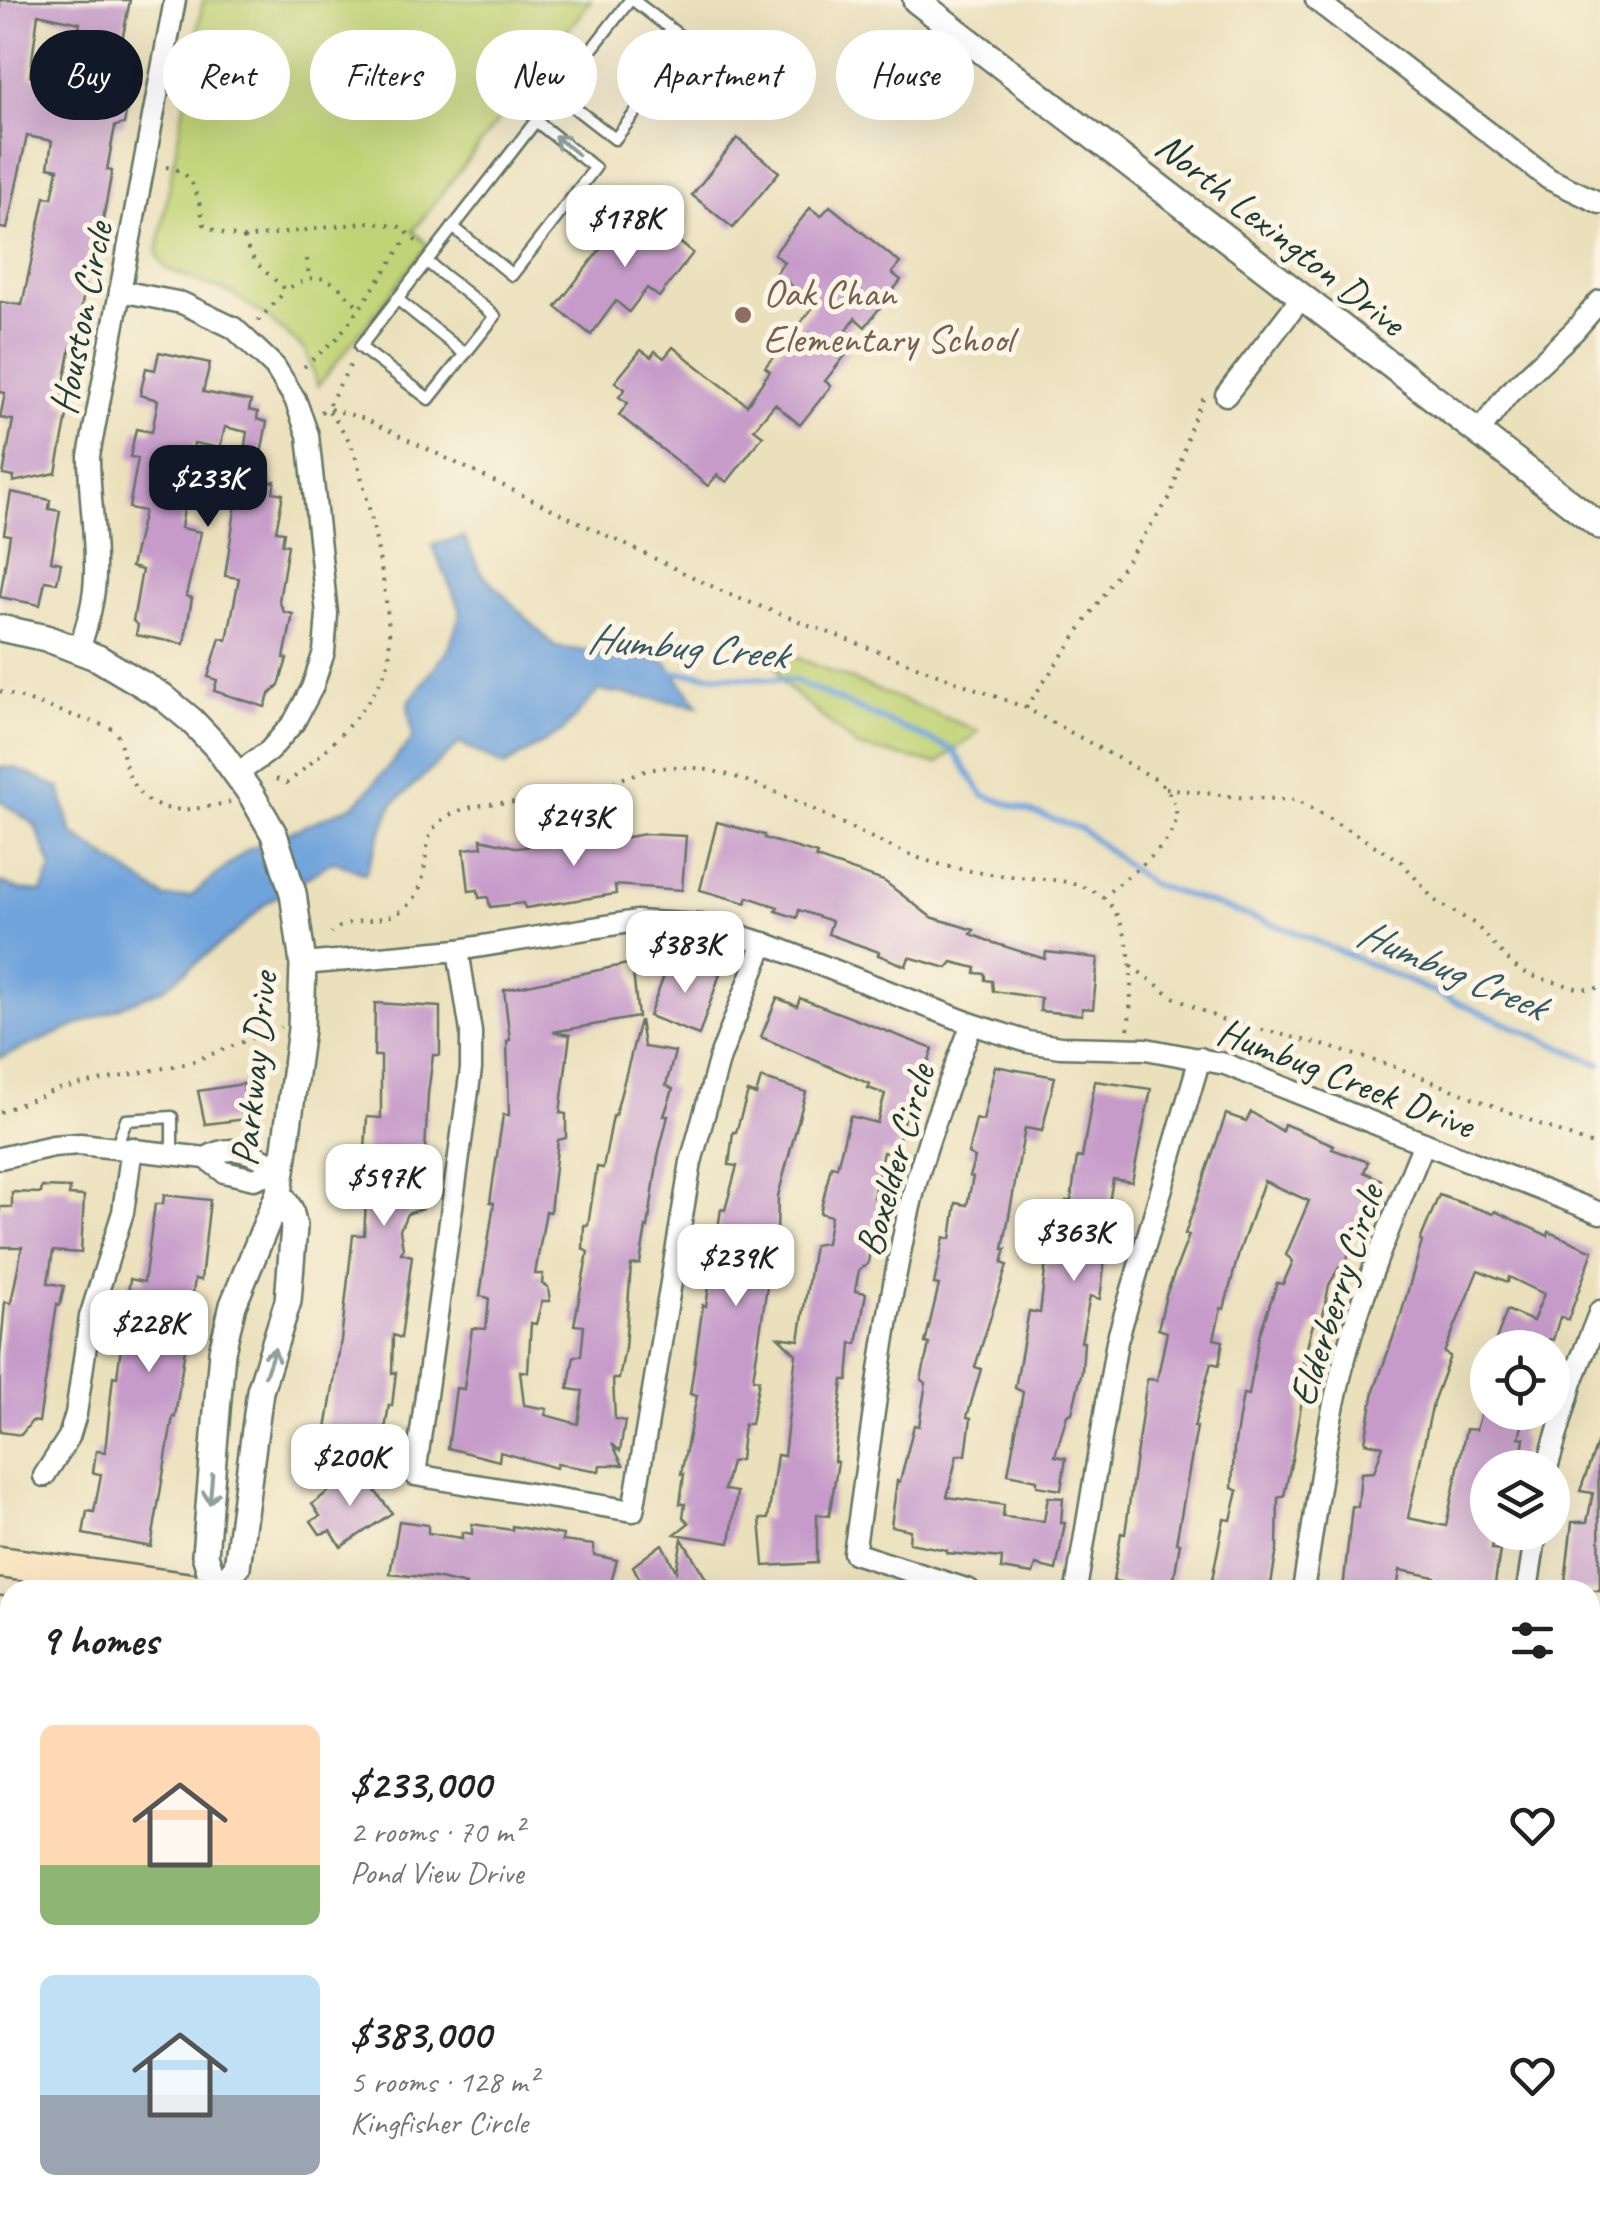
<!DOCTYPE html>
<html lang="en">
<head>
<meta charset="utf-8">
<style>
  body { margin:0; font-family:Caveat,sans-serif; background:#f6f6f6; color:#222; height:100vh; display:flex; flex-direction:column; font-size:38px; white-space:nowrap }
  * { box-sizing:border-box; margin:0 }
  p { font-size:32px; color:#767676 }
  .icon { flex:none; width:55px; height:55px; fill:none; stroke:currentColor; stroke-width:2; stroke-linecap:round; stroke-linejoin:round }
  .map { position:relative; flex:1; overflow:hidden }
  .details { position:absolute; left:0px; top:1580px; width:1600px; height:640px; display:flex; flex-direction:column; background:#fff; border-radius:30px 30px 0 0; box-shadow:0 10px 40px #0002 }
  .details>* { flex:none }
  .hud { position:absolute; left:30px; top:30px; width:1000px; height:90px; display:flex; gap:20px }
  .buttons { position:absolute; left:1470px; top:1330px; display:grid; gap:20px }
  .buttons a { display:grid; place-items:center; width:100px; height:100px; border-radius:50%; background:#fff; box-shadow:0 10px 40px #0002; font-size:50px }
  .price { position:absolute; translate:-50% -85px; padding:0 22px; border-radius:20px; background:#fff; color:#222; font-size:32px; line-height:65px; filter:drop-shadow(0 2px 5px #0008) }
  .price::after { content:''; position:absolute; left:50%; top:60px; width:30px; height:22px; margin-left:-15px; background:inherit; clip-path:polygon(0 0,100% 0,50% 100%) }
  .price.on { background:#111827; color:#fff }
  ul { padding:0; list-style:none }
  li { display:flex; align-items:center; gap:30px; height:250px; padding:0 40px }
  li span { display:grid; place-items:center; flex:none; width:280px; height:200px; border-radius:15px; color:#555 }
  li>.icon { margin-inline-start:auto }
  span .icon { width:120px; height:120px; fill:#fffc; stroke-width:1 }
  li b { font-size:42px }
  h2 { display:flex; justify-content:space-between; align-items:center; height:120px; padding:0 40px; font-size:42px }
  .chip { padding:0 35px; border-radius:45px; background:#fff; box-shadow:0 10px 40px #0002; font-size:35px; line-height:90px }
  .chip.on { background:#111827; color:#fff }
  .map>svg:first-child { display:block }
</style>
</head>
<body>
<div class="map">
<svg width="1600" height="2220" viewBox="0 0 1600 2220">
  <rect width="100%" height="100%" fill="#fcf5e5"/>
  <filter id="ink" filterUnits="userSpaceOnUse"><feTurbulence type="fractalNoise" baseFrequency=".01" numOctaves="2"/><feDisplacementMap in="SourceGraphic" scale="20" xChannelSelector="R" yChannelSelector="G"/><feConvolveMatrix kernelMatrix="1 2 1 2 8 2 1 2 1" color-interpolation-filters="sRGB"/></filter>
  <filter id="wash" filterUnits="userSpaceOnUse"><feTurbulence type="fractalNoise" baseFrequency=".0048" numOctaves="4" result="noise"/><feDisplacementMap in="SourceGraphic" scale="40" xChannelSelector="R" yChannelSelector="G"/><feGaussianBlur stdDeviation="2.25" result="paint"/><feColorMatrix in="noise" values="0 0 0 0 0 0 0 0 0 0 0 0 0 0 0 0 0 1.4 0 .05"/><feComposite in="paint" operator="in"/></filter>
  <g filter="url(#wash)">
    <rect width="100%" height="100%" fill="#ebe0bc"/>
    <!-- green -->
    <g fill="#c1d376" stroke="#708855" stroke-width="2.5">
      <path d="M203 0H591L413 231 428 245 318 386 305 350 269 319 231 293 166 269 157 254Z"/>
      <path d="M768 646 979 731 937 764 858 747 783 684Z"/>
    </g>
    <!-- water -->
    <path fill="#6fa3db" stroke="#477088" stroke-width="2.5" d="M464 537 480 571 555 647 665 661 699 706 599 690 563 731 504 766 460 743 392 805 365 874 333 861 265 904 236 932 163 989 0 1058V882L20 890 42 892 52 868 35 825 0 801V767L15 768 60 788 72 833 166 898 191 896 247 850 356 804 413 738 408 703 449 648 461 611 432 545Z"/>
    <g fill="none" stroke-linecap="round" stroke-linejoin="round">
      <!-- stream -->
      <path stroke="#6fa3db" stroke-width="6" d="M667 672 795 681 953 750 983 795 1081 829 1149 883 1290 930 1600 1064"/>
    </g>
    <g id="blocks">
      <!-- building -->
      <g fill="#c69bca" fill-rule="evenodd">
        <path d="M0 0H130L119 56 132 59 125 93 130 94 124 124 115 126 107 170 112 171 98 247 91 245 86 276 80 319 86 320 81 349 71 347 60 404 69 406 56 473 13 482 14 477 3 475 13 420 0 418 5 393 0 392V302L22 305 45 197 52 198 58 169 48 167 52 141 27 136 7 229 0 228ZM38 14 80 23 67 85 30 76Z"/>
        <path d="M737 138 779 172 733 228 692 195Z"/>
        <path d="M634 205 693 253 659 297 647 288 629 312 616 301 591 335 556 307Z"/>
        <path d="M830 206 900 263 892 273 901 280 865 327 855 318 838 344 848 352 825 381 831 386 800 425 775 404 754 429 763 436 727 482 717 475 708 486 619 415 628 403 619 397 625 389 615 382 641 350 651 357 655 351 664 358 673 347 747 405 770 371 765 367 815 305 776 273 784 262 774 254 810 208 821 216Z"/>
        <path d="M159 352 210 363 203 392 251 401 249 410 258 412 257 419 267 422 258 470 269 473 270 482 275 481 273 492 283 494 276 531 284 532 282 544 288 545 279 601 284 612 293 614 284 658 287 659 279 685 269 695 265 707 214 691 217 680 208 677 220 638 227 640 239 578 225 576 247 432 225 427 220 448 194 443 181 528 201 532 186 596 192 598 184 644 136 635 138 625 133 621 142 570 131 567 144 511 129 508 138 458 130 457 136 429 152 432 158 400 140 395 146 368 155 370Z"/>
        <path d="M11 492 50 500 49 509 60 511 51 561 61 563 57 583 45 581 40 605 0 597 10 535 4 534Z"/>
        <path d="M717 822 764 835V838L817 854 816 858 884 881 931 917 974 930 971 934 994 943 1045 959 1046 952 1098 958 1093 1009 1082 1008V1015L1040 1011 1041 998 993 991 992 981 985 980V974L975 973 976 968 952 962 947 968 909 957 906 966 878 955 879 952 828 934 832 921 799 910 797 918 776 911 778 907 748 897 746 903 700 890Z"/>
        <path d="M645 834 686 836 682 890 615 885 616 894 525 908 523 903 490 907 488 897 479 898 478 890 469 891 464 849 482 847 481 839 519 848 570 839 571 847Z"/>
        <path d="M671 957 720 974 699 1035 649 1016Z"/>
        <path d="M632 963 638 1017 553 1032 570 1035 560 1113 566 1114V1138L558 1140 550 1212 546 1211 535 1274H543L542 1284 548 1287 550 1301H542L536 1324 531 1323 528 1372 520 1371 524 1405 547 1409 545 1415 578 1424 583 1391 568 1389 574 1356H581L584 1326 574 1325 588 1252 583 1249 584 1225H588L597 1167 603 1168 613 1116H615L640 1020 644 1047 675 1052 666 1085 673 1089 664 1116H668L658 1156 648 1228 646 1227 640 1264 631 1265 625 1348 619 1379H613L615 1419 625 1421 620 1451 612 1444 623 1465H600L599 1471 557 1464 556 1468 500 1452 499 1461 448 1448 456 1388 464 1389 472 1328 486 1329 489 1298 480 1296 494 1203 490 1202 503 1115H509L507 1041 510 1040 504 990Z"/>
        <path d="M777 998 797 1006 800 998 933 1049 913 1105 908 1103 895 1155 883 1152 873 1197 884 1200 877 1229 873 1227 868 1264 859 1270 855 1291 866 1293 857 1344 851 1343 848 1380H843L834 1461 838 1462 829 1516 817 1514V1563L764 1566 760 1519H768L777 1455 784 1456 796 1354 778 1337 799 1340 814 1245 826 1243 831 1216 820 1213 831 1166 837 1167 850 1116 877 1123 885 1094 868 1088 870 1084 761 1037Z"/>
        <path d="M375 1003 440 1007V1055H433L428 1094 422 1209 407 1214 400 1230 403 1249 401 1253 412 1256 401 1338 393 1335 392 1373 396 1372 392 1406 389 1405 383 1442 368 1444 367 1452 344 1450 351 1460 322 1453 341 1340 353 1235H364L368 1168 364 1167 367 1117 381 1118V1056H374Z"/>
        <path d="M995 1066 1055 1077 1042 1131 1025 1128 1003 1249H1006L1002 1263 1007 1265 975 1367 981 1369 967 1417 971 1418 966 1455H957L947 1497 1004 1505 1003 1517 1044 1521 1048 1497 1063 1498 1061 1523H1065L1056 1570 1036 1565 1033 1574 1001 1569 1002 1558 947 1553V1550L909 1543 910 1530 891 1526 897 1481 900 1482 914 1425 919 1426 926 1383 921 1380 929 1344 925 1343 939 1285 934 1284 944 1237 951 1239 956 1203 967 1205 973 1177 969 1176 975 1158 968 1154 976 1119 983 1121Z"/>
        <path d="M761 1078 806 1092 778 1196 777 1236 764 1235 763 1264 770 1266 753 1379 759 1380 751 1424H744L740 1460 731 1462 724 1490 737 1492 730 1543 675 1534 689 1523 683 1517 685 1504H680L684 1474H681L697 1396 690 1394 703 1305 706 1306 721 1209 725 1210 737 1166 729 1165 733 1132H736L748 1092 756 1095Z"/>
        <path d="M1095 1081 1151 1089 1132 1182 1113 1179 1105 1226 1114 1229 1109 1260 1105 1259 1100 1299 1090 1296 1081 1342H1084L1082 1371 1072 1413 1067 1415 1055 1456 1066 1458 1061 1490 1037 1486V1480L1008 1474 1023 1392 1015 1388 1029 1311 1040 1313 1046 1262 1057 1263 1066 1201H1071L1077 1157 1082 1158Z"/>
        <path d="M243 1084 247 1119 205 1124 198 1091Z"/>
        <path d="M1251 1112 1282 1131 1284 1124 1334 1145 1332 1149 1368 1162 1364 1172 1381 1180 1357 1239 1352 1237 1346 1265 1340 1266 1329 1285 1321 1326 1313 1324 1303 1363 1308 1365 1292 1459 1284 1496 1278 1498 1277 1549 1270 1590H1210L1224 1519 1231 1520 1238 1491 1232 1488 1234 1448 1243 1394 1249 1395 1259 1336 1277 1283 1283 1284 1293 1261 1286 1255 1309 1201 1264 1181 1239 1252 1224 1309 1221 1308 1214 1339 1223 1341 1219 1365 1211 1363 1194 1427H1197L1176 1543H1180L1172 1590 1113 1581 1121 1533 1125 1534 1147 1379 1157 1380 1167 1332 1158 1329 1166 1295 1189 1235 1185 1234 1226 1114 1246 1121Z"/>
        <path d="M42 1187 70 1188 69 1195 84 1196 81 1253 53 1251 48 1283 64 1286 60 1305 57 1304 39 1422 32 1421 21 1435 0 1432V1357L5 1302 11 1303 22 1247H0V1207H12V1192L41 1193Z"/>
        <path d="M164 1195 210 1200 201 1280 195 1279 175 1417 173 1416 151 1547 83 1534 87 1511 94 1512 101 1474 93 1473 96 1451 105 1452 113 1376 117 1377 130 1279 144 1282 155 1204H163Z"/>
        <path d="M1439 1195 1493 1214 1495 1211 1548 1236 1549 1232 1593 1251 1568 1320 1560 1317 1553 1340 1549 1339 1543 1348H1493L1507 1310 1533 1321 1544 1294 1509 1277 1508 1282 1478 1270 1444 1353 1450 1356 1433 1402 1408 1518 1446 1526 1466 1429 1476 1430 1481 1412H1526L1519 1437 1524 1438 1520 1468H1488V1532H1494L1492 1549 1500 1550 1494 1590H1433L1435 1577 1400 1570 1397 1590H1343L1352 1506 1358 1507 1361 1473 1374 1472 1383 1446 1365 1442 1374 1391 1400 1318 1422 1242 1420 1241Z"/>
        <path d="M1598 1441 1600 1590H1564L1572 1522H1587L1593 1493 1580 1491Z"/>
        <path d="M358 1469 392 1513 341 1547 331 1531 320 1534 311 1521 320 1516 312 1504Z"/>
        <path d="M399 1521 428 1525V1533L462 1538V1532L472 1534V1524L512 1530V1526L563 1535 562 1541 594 1545V1555L617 1560 609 1590H512L493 1586 492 1590H465L466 1585 435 1578 390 1574Z"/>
        <path d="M682 1539 713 1590H645L633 1566 662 1544 676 1571Z"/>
      </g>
    </g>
  </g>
  <g filter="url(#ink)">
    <use href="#blocks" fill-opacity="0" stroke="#667664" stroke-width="2.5"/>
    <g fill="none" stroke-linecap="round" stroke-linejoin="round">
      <defs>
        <g id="service">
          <path d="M558 95 615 139 689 43 633 0"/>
          <path d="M453 227 512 275 595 168 537 122"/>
          <path d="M427 262 495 316 429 399 360 347 630 0"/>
          <path d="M397 299 465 354"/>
          <path d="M117 1146 126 1120 172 1117V1153"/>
        </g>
        <g id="minor">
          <path d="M1316 0 1549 179 1600 203"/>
          <path d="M120 291 182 303 234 328 275 367 295 399 308 435 327 614 324 652 312 688 294 722 269 751 238 773"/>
          <path d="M1226 395 1302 297"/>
          <path d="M1478 433 1508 394 1574 331 1600 301"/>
          <path d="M79 650C87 625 95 600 95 573 96 534 89 496 89 456L175 0"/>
          <path d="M458 950 471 1032V1069L415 1475 633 1511 691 1162 720 1057 764 943"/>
          <path d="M303 964 458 950 636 921 701 925 764 943 972 1024 1028 1042 1060 1047 1146 1049 1225 1064 1600 1213"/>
          <path d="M0 1158 53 1146 80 1144 206 1158 224 1172 254 1179 280 1169"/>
          <path d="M206 1158C232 1141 257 1154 280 1169"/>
          <path d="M1547 1468 1572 1382 1600 1311"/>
          <path d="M44 1476 69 1437 76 1414 90 1317 123 1212 132 1148"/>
          <path d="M969 1590 854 1553C872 1435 884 1314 912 1198 927 1138 950 1081 972 1024"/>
          <path d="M1076 1590 1117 1341 1200 1058"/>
          <path d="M1303 1590C1316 1511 1325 1431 1346 1354 1365 1282 1396 1212 1424 1143"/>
          <path d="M1527 1590 1536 1532"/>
          <path d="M0 1658 10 1660"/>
          <path d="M0 1938 10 1949"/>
          <path d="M0 2077 10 2068"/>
          <path d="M1590 2092 1600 2096"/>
          <path d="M440 2210 491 2220"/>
          <path d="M1274 2210 1299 2220"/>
          <path d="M199 2220 210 2210"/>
          <path d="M925 2220 945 2210"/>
        </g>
        <g id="tertiary">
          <path d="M916 0 1600 526"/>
          <path d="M0 628 46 638 98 658 162 696 191 720 216 746 251 794 274 834 293 893 303 964 301 1029 279 1193 233 1305 222 1351 205 1555 216 1590"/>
          <path d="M218 1590 237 1567 260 1391 288 1301 294 1227 290 1210 279 1193"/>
        </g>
        <g id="secondary">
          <path d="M0 1562 199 1590"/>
          <path d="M0 1612 10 1614"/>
          <path d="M1590 1985 1600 1989"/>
          <path d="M1590 2042 1600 2046"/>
        </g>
      </defs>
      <!-- service casing -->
      <use href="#service" stroke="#667664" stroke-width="15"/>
      <!-- minor casing -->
      <use href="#minor" stroke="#667664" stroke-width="25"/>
      <!-- tertiary casing -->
      <use href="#tertiary" stroke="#667664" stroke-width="30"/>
      <!-- secondary casing -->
      <use href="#secondary" stroke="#667664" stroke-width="35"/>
      <!-- path -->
      <g stroke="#667664" stroke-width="4" stroke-dasharray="2.5 8" stroke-linecap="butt">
        <path d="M166 167C196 170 198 199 204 224L217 232 244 238 370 222 401 227 418 243"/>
        <path d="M244 238C251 264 267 272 286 290 324 266 333 281 360 308L408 237"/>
        <path d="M307 259 309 277"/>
        <path d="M258 321 286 290"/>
        <path d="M304 367 337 338 360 308"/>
        <path d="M321 412 327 408 365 419 728 594 1026 708 1154 778C1214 825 1137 866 1103 897 1073 877 1043 880 1008 876 978 873 948 868 919 858 848 833 747 763 671 767 631 769 600 792 562 799 526 805 475 797 443 819 413 840 439 886 401 911 379 925 351 915 331 933"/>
        <path d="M0 691 114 729C123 743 122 757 128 773 146 821 190 811 230 802"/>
        <path d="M1026 708 1169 499C1182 467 1186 427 1204 398H1209"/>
        <path d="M276 779 287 783C323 755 370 710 387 667 399 636 366 481 352 447 346 433 335 420 327 408L353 360"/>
        <path d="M1166 788 1236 797 1297 800 1401 861 1434 900 1475 924 1514 966 1529 975 1580 989 1600 988"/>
        <path d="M1103 897C1136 929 1133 988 1128 1030"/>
        <path d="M1131 966 1175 998 1222 1020 1316 1043 1398 1068 1600 1148"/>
        <path d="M0 1112 58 1089 189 1063 281 1027"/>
      </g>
      <!-- service -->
      <use href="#service" stroke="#fff" stroke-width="10"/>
      <!-- minor -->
      <use href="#minor" stroke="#fff" stroke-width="20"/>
      <!-- tertiary -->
      <use href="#tertiary" stroke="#fff" stroke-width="25"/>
      <!-- secondary -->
      <use href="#secondary" stroke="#fbe6c4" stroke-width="30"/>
    </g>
    <!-- one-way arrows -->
    <defs><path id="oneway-shaft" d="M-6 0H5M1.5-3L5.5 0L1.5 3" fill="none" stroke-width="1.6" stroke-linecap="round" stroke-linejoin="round" transform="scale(2.5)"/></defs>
    <g stroke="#8f9e9a">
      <use href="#oneway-shaft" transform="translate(566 145) rotate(-141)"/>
      <use href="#oneway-shaft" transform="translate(270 1362) rotate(-71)"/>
      <use href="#oneway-shaft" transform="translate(211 1489) rotate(95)"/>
    </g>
  </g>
  <!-- markers -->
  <circle fill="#8d6e63" stroke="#fcf5e5" stroke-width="4" cx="743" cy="315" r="10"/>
  <g text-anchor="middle" stroke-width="10" stroke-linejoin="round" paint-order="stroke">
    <!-- street labels -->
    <g font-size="40" fill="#1f3d34" stroke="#fcf5e5">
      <text transform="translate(1281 233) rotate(38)" y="14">North Lexington Drive</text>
      <text transform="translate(80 318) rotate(-79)" y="14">Houston Circle</text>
      <text transform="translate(253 1069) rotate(-84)" y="14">Parkway Drive</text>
      <text transform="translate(1346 1077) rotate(21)" y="14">Humbug Creek Drive</text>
      <text transform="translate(894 1160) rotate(-74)" y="14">Boxelder Circle</text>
      <text transform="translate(1335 1295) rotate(-72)" y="14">Elderberry Circle</text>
    </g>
    <!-- education labels -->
    <g font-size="40" fill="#785e54" stroke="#fcf5e5" text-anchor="start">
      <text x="763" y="306">Oak Chan<tspan x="763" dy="46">Elementary School</tspan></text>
    </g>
    <!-- water labels -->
    <g font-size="42" font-style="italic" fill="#375c66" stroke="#fcf5e5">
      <text transform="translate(687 645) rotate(5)" y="15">Humbug Creek</text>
      <text transform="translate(1452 968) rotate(23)" y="15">Humbug Creek</text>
    </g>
  </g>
</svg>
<div class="buttons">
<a><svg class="icon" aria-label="locate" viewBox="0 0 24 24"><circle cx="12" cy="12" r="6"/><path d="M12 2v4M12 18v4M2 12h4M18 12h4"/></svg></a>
<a><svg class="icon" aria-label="layers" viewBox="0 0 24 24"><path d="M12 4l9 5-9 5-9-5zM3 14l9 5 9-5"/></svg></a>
</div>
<b class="price" style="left:625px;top:270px">$178K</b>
<b class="price on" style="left:208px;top:530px">$233K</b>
<b class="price" style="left:574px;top:869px">$243K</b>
<b class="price" style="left:685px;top:996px">$383K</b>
<b class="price" style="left:384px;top:1229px">$597K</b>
<b class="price" style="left:1074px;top:1284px">$363K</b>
<b class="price" style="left:736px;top:1309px">$239K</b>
<b class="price" style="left:149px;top:1375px">$228K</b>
<b class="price" style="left:350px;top:1509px">$200K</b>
<div class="hud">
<a class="chip on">Buy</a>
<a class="chip">Rent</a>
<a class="chip">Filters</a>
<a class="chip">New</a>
<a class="chip">Apartment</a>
<a class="chip">House</a>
</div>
<section class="details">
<h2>9 homes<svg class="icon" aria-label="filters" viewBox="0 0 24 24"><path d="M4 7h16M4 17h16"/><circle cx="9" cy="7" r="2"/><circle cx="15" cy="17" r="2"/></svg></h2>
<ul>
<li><span style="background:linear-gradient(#ffd9b3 70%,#8fb573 0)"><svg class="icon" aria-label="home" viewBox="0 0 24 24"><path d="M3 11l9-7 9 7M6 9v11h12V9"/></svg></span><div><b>$233,000</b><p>2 rooms · 70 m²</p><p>Pond View Drive</p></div><svg class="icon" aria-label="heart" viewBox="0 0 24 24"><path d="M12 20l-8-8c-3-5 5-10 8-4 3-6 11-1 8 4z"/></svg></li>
<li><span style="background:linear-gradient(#bfe0f5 60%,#9aa5b1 0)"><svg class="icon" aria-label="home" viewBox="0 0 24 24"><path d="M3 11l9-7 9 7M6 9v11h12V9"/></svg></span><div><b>$383,000</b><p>5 rooms · 128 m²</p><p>Kingfisher Circle</p></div><svg class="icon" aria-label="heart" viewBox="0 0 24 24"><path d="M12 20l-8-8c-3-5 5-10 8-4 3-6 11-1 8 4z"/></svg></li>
</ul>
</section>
</div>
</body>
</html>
